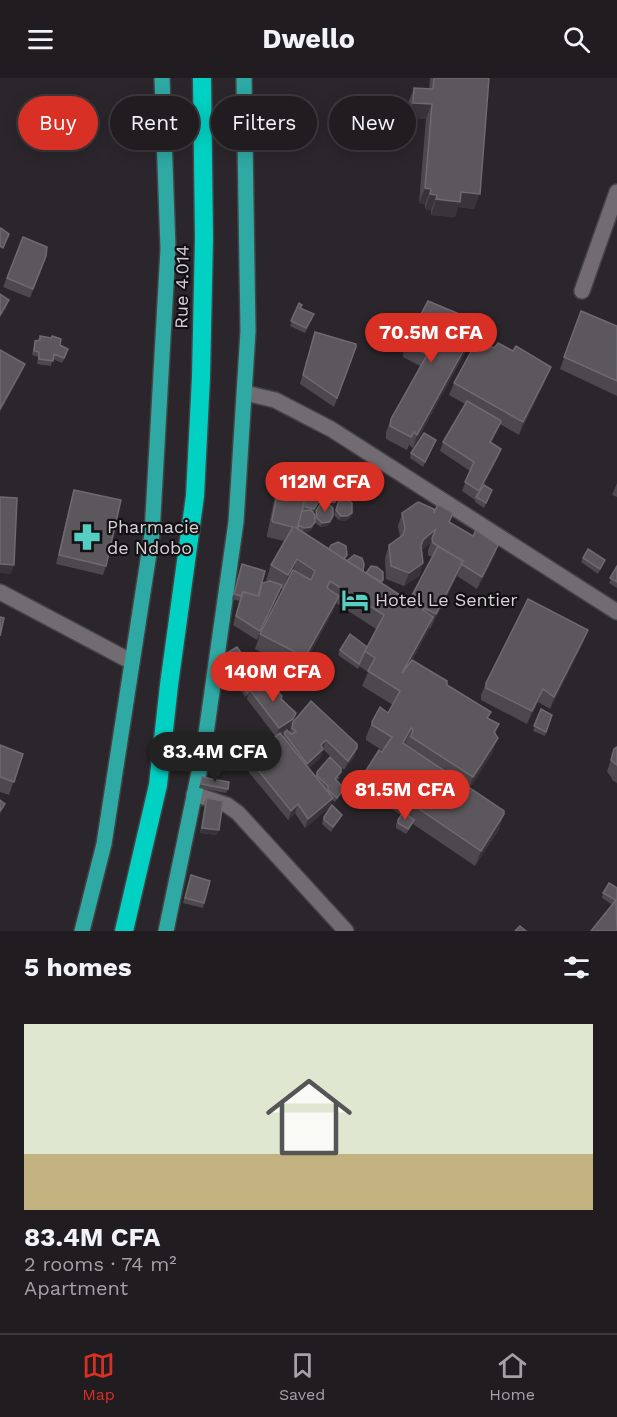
<!DOCTYPE html>
<html lang="en">
<head>
<meta charset="utf-8">
<style>
  body { margin:0; font-family:"Work Sans",sans-serif; background:#282529; color:#f1f3f6; height:100vh; display:flex; flex-direction:column; font-size:22px; white-space:nowrap }
  * { box-sizing:border-box; margin:0 }
  p { font-size:20px; color:#a2a1a5 }
  .icon { flex:none; width:33px; height:33px; fill:none; stroke:currentColor; stroke-width:2; stroke-linecap:round; stroke-linejoin:round }
  .map { position:relative; height:853px; overflow:hidden }
  .panel { display:flex; flex-direction:column; background:#201c20; flex:1 }
  .panel>* { flex:none }
  .hud { position:absolute; left:18px; top:18px; width:582px; height:54px; display:flex; gap:12px }
  .price { position:absolute; translate:-50% -51px; padding:0 14px; border-radius:21px; background:#d93025; color:#fff; font-size:20px; line-height:39px; filter:drop-shadow(0 2px 3px #0008) }
  .price::after { content:''; position:absolute; left:50%; top:36px; width:18px; height:14px; margin-left:-9px; background:inherit; clip-path:polygon(0 0,100% 0,50% 100%) }
  .price.on { background:#222; color:#fff }
  ul { padding:0; list-style:none }
  li { display:grid; align-content:center; gap:12px; height:318px; padding:0 24px }
  li span { display:grid; place-items:center; height:186px; border-radius:0px; color:#555 }
  li>.icon { margin-inline-start:auto }
  span .icon { width:108px; height:108px; fill:#fffc; stroke-width:1 }
  li b { font-size:26px }
  h2 { display:flex; justify-content:space-between; align-items:center; height:72px; padding:0 24px; font-size:26px }
  .pill { padding:0 21px; border-radius:27px; background:#201c20; box-shadow:0 3px 15px #0003,0 0 0 2px #3d3a3e; font-size:21px; line-height:54px }
  .pill.on { background:#d93025; color:#fff }
  header { display:flex; justify-content:space-between; align-items:center; height:78px; padding:0 24px; background:#201c20; font-size:27px; font-weight:700 }
  .dock { display:flex; justify-content:space-around; align-items:center; height:84px; border-top:2px solid #3d3a3e; background:#201c20; font-size:16px; color:#a2a1a5 }
  .dock a { display:grid; justify-items:center; gap:3px }
  .dock .on { color:#d93025 }
  .map>svg:first-child { display:block }
</style>
</head>
<body>
<header><svg class="icon" aria-label="menu" viewBox="0 0 24 24"><path d="M4 6h16M4 12h16M4 18h16"/></svg>Dwello<svg class="icon" aria-label="search" viewBox="0 0 24 24"><circle cx="10" cy="10" r="6"/><path d="M15 15l6 6"/></svg></header>
<div class="map">
<svg width="617" height="853" viewBox="0 0 617 853">
  <rect width="100%" height="100%" fill="#2a262b"/>
  <g fill="none" stroke-linecap="round" stroke-linejoin="round">
    <defs>
      <g id="minor">
        <path d="M582 213 617 114"/>
        <path d="M245 315 275 322 331 351 617 534"/>
        <path d="M0 514 132 584"/>
        <path d="M194 716 227 727 238 735 346 853"/>
      </g>
      <g id="major">
        <path d="M82 853 104 766 152 456 168 171 162 0"/>
        <path d="M166 853 204 670 236 444 248 253 244 0"/>
      </g>
      <path id="highway" d="M124 853 158 707 169 607 195 418 201 299 204 160 202 0"/>
    </defs>
    <!-- minor casing -->
    <use href="#minor" stroke="#454245" stroke-width="18"/>
    <!-- major casing -->
    <use href="#major" stroke="#454245" stroke-width="18"/>
    <!-- highway casing -->
    <use href="#highway" stroke="#454245" stroke-width="21"/>
    <!-- minor -->
    <use href="#minor" stroke="#726c72" stroke-width="15"/>
    <!-- major -->
    <use href="#major" stroke="#2ea9a3" stroke-width="15"/>
    <!-- highway -->
    <use href="#highway" stroke="#00d1c3" stroke-width="18"/>
  </g>
  <!-- wall -->
  <g fill="#4d484d">
    <path d="M430 0H489L474 131 458 129 455 139 431 137V132L425 131V126L419 125 426 41 407 40 408 25 414 10 429 11Z"/>
    <path d="M23 159 46 178 30 220 3 209Z"/>
    <path d="M299 225 302 227 301 231 312 241 305 255 290 248Z"/>
    <path d="M581 233 617 248V318L560 291Z"/>
    <path d="M462 246 469 267 413 370 409 367 407 372 386 361V354L391 341 420 288 403 279V275L407 263Z"/>
    <path d="M315 254 356 269 334 329 300 306Z"/>
    <path d="M40 258 60 267 67 276 62 285 53 281 51 288 37 286 38 279 32 277 35 263 38 262Z"/>
    <path d="M494 270 513 273 551 289 546 301 519 357 500 346 497 353 491 365 501 371 498 380 483 408 492 412 484 430 475 424V422L462 413 470 393 440 373 443 364 465 326 449 317 454 305Z"/>
    <path d="M434 367 423 389 410 380 411 375Z"/>
    <path d="M307 395 322 408 317 415 318 425 313 435 315 438 321 425V415L323 410 338 418 333 429H331L333 438 332 443 327 448 321 449 315 445V442L313 449 310 453 304 455 329 471 347 477 345 481 366 495 383 502 382 505 409 523 432 479 428 477V472L431 464 422 472 423 485 419 498 404 508 386 501 385 480 389 467 400 459 398 448 402 435H453L449 444 473 458 498 467 494 479 477 511 457 498 430 551 429 550 412 582 447 607 488 641 499 646 495 656 492 675 470 710 499 751 475 788 413 746 406 756 396 750V746L401 737 359 709 365 694 383 673 366 662V659L372 644 388 635 393 627 362 608 368 594 359 588 361 585 358 591 338 577 340 572 367 569 376 551 336 525 333 533 300 594 255 571 260 556 283 512 281 510 257 562 233 547 239 523 232 521 240 491 260 511 268 503 266 502 271 487 284 463 267 459V457L276 413 281 398 305 404V400Z"/>
    <path d="M617 405V419L612 417Z"/>
    <path d="M74 412 106 488 103 497 56 486 71 421Z"/>
    <path d="M339 422 351 439 345 443 339 442 334 437Z"/>
    <path d="M583 480 605 482 598 496 581 484Z"/>
    <path d="M617 488V510L609 505Z"/>
    <path d="M588 552 583 565 550 631 538 624 527 646 481 622V617L486 605Z"/>
    <path d="M222 578 247 584 296 635 290 650 281 656 283 658 284 655 289 654 293 644 357 670 354 679 344 692 323 671 320 680 309 690 315 698 317 694 340 699 336 703 344 710 342 715 335 724 332 722 330 729 305 750 295 735 288 742 238 681V677L241 668 250 665 259 666 256 674 275 658 247 621 248 617 245 619 220 582Z"/>
    <path d="M541 631 552 637 545 658 533 653Z"/>
    <path d="M0 667 23 676 9 717 0 714Z"/>
    <path d="M617 669V705L612 702V700L607 694 614 671Z"/>
    <path d="M202 699 228 711 226 715 199 710Z"/>
    <path d="M207 720 217 757 200 755 205 724Z"/>
    <path d="M324 739 340 741 331 754 322 746Z"/>
    <path d="M189 802 204 825 203 830 183 825Z"/>
    <path d="M617 810V853L613 827 602 820 603 815Z"/>
  </g>
  <!-- shaded-wall -->
  <g fill="#393439">
    <path d="M413 25 432 26 426 41 407 40Z"/>
    <path d="M425 110 431 111 425 126 419 125Z"/>
    <path d="M461 114 480 116 474 131 458 129 455 139 431 137 436 121Z"/>
    <path d="M430 116 437 117 431 132 425 131Z"/>
    <path d="M9 222 6 231 0 240V237Z"/>
    <path d="M473 255 469 267 413 370 417 357Z"/>
    <path d="M25 286 20 298 0 335V331Z"/>
    <path d="M551 289 546 301 519 357 523 344Z"/>
    <path d="M501 344 497 353 486 373 490 364Z"/>
    <path d="M501 371 498 380 477 420 479 413Z"/>
    <path d="M324 403 322 408 317 415H311L313 410Z"/>
    <path d="M338 418 333 429H326L328 424Z"/>
    <path d="M352 435 351 439 345 443 339 442 341 438Z"/>
    <path d="M333 438 332 443 327 448 321 449 322 445Z"/>
    <path d="M315 444 313 449 310 453 302 455 304 450Z"/>
    <path d="M436 451 431 464 419 475 423 462Z"/>
    <path d="M498 467 494 479 477 511 482 499Z"/>
    <path d="M297 481 292 496 283 512 288 497Z"/>
    <path d="M463 483 457 498 430 551 436 536Z"/>
    <path d="M423 485 419 498 404 508 409 495Z"/>
    <path d="M0 486 14 487 11 496 0 495Z"/>
    <path d="M282 507 279 516 257 562 260 553Z"/>
    <path d="M339 518 333 533 300 594 305 579Z"/>
    <path d="M433 539 428 554 397 610 402 595Z"/>
    <path d="M588 552 583 565 550 631 554 619Z"/>
    <path d="M543 611 538 624 527 646 532 633Z"/>
    <path d="M293 641 290 650 276 659 279 650Z"/>
    <path d="M411 650 405 666 397 680 403 665Z"/>
    <path d="M498 660 492 675 468 714 473 699Z"/>
    <path d="M326 662 320 680 304 695 307 686Z"/>
    <path d="M259 666 256 675 253 671Z"/>
    <path d="M357 670 354 679 344 692 348 683Z"/>
    <path d="M333 720 330 729 305 750 308 741Z"/>
    <path d="M5 726 2 734 0 737V733Z"/>
    <path d="M298 726 295 735 288 742 291 733Z"/>
    <path d="M504 736 499 751 475 788 481 773Z"/>
    <path d="M342 737 340 741 331 754 333 749Z"/>
    <path d="M202 750 219 752 217 757 200 755Z"/>
  </g>
  <!-- building -->
  <g fill="#5c575c" stroke="#6f6a6f" stroke-width="1.5">
    <path d="M434 0H489L480 116 461 114 460 124 436 121 437 117 430 116 431 111 425 110 432 26 413 25 414 10 433 11Z"/>
    <path d="M1 150 9 156 3 170 0 168V152Z"/>
    <path d="M23 159 47 169 46 178 33 211 7 200Z"/>
    <path d="M0 216 9 222 0 237Z"/>
    <path d="M428 223 464 238 462 246 472 252 473 255 417 357 414 354 411 359 390 348 391 341 427 277 407 266V263Z"/>
    <path d="M299 225 302 227 300 230 314 236 306 250 291 243Z"/>
    <path d="M581 233 617 248V303L564 279Z"/>
    <path d="M315 254 356 266V269L337 320 303 297Z"/>
    <path d="M40 258 51 260 52 258 61 261 60 267 68 271 64 280 54 276 53 283 39 281V274L34 273 35 263 40 262Z"/>
    <path d="M478 261 494 270 498 265 513 273 516 268 551 289 523 344 454 305Z"/>
    <path d="M0 272 25 286 0 331Z"/>
    <path d="M467 323 500 342 501 344 490 364 501 371 479 413 465 404 474 384 443 364Z"/>
    <path d="M424 355 436 362 425 384 411 375Z"/>
    <path d="M317 391 322 394 324 403 319 410H313L308 407 309 405 307 404V395L312 392Z"/>
    <path d="M281 398 309 405 298 450 295 449 409 523 438 468 463 483 436 536 424 530 423 532 433 539 402 595 412 582 447 603V607L491 634 487 640 499 646 494 654 498 660 473 699 411 659 413 652 411 650 403 665 504 733V736L481 773 365 694 379 672 382 674 392 659 372 647V644L380 629 388 635 400 613 368 593 375 580 365 573 384 537 330 503 327 510 339 518 305 579 260 556 293 492 311 502 315 493 297 481 288 497 271 487 293 449 273 444 272 442Z"/>
    <path d="M292 398H298L303 401V403L290 400Z"/>
    <path d="M327 406H332L338 412V418L335 424H328L323 420V410Z"/>
    <path d="M484 407 492 412 486 425 476 419Z"/>
    <path d="M74 412 121 422 106 488 59 477Z"/>
    <path d="M307 412H313L319 416 318 425 314 431 306 429 303 427Z"/>
    <path d="M0 419 17 420 14 487 0 486Z"/>
    <path d="M346 420 352 425V435L347 438H341L336 432 339 422Z"/>
    <path d="M418 424 434 431V435L438 426 453 435 449 444 473 458 476 452 498 467 482 499 461 486 463 483 433 465 432 460 436 451 423 462 421 468 423 485 409 495 391 488 389 467 403 457 405 450 402 435Z"/>
    <path d="M321 425 328 426 333 430V438L329 444 322 445 317 440 316 433Z"/>
    <path d="M311 432 315 437V444L311 449 304 450 298 447 302 433Z"/>
    <path d="M338 464 346 468 347 477 344 481 329 471 331 467Z"/>
    <path d="M588 471 605 482 600 491 583 480Z"/>
    <path d="M354 477 362 480 364 486 363 493 347 483Z"/>
    <path d="M242 486 265 493 258 518 243 514 241 518 234 516Z"/>
    <path d="M371 488 377 489 383 494V502L381 504 366 495Z"/>
    <path d="M617 488V504L610 500Z"/>
    <path d="M270 503 282 507 260 553 236 538 243 514 259 518 262 505Z"/>
    <path d="M528 521 588 552 554 619 543 611 532 633 486 610V605Z"/>
    <path d="M0 539 4 540 0 558Z"/>
    <path d="M350 556 367 569 359 586 340 572Z"/>
    <path d="M237 569 247 584 251 581 258 592 255 596 261 595 264 600 247 615 222 578Z"/>
    <path d="M263 600 282 618 281 621 296 635 293 641 279 650 250 612Z"/>
    <path d="M311 623 357 666V670L348 683 326 662 321 667 323 671 307 686 284 655 287 652 291 656 296 654 292 650 293 644Z"/>
    <path d="M541 631 552 637 546 654 534 648Z"/>
    <path d="M280 655 333 720 308 741 298 726 291 733 242 672 241 668 248 663 250 665 255 661 259 666 253 671 256 674Z"/>
    <path d="M0 667 23 676 14 704 0 699Z"/>
    <path d="M617 669V687L611 682 614 671Z"/>
    <path d="M330 679 341 690V694L335 701 344 710 337 720 328 712V708L317 698V694Z"/>
    <path d="M202 699 229 704 228 711 201 706Z"/>
    <path d="M207 720 223 723 219 752 202 750Z"/>
    <path d="M0 722 5 726 0 733Z"/>
    <path d="M332 727 342 737 333 749 324 742V739Z"/>
    <path d="M403 734 414 742 408 751 398 745V742Z"/>
    <path d="M191 797 210 803 204 825 185 820Z"/>
    <path d="M609 805 617 810V823L603 815Z"/>
    <path d="M616 822 617 853H591Z"/>
    <path d="M520 848 526 853H515Z"/>
  </g>
  <!-- icons -->
  <defs>
    <symbol id="pharmacy-bare" viewBox="-9 -9 18 18"><path d="M-2-6h4v4h4v4h-4v4h-4v-4h-4v-4h4Z" fill="#57cec2" stroke="#121012" stroke-width="2.5" paint-order="stroke"/></symbol>
    <symbol id="hotel-bare" viewBox="-9 -9 18 18"><path d="M-6-4.5h1.5V1H6V5H4.5V3h-9V5H-6ZM-4 0a1.8 1.8 0 1 1 3.6 0ZM.5 0V-2.5h3Q6-2.5 6 0Z" fill="#57cec2" stroke="#121012" stroke-width="2.5" paint-order="stroke"/></symbol>
  </defs>
  <g fill-rule="evenodd">
    <use href="#pharmacy-bare" x="68" y="440" width="38" height="38"/>
    <use href="#hotel-bare" x="336" y="503" width="38" height="38"/>
  </g>
  <g text-anchor="middle" stroke-width="4.5" stroke-linejoin="round" paint-order="stroke">
    <!-- street labels -->
    <g font-size="18" fill="#d5d2d5" stroke="#121012">
      <text transform="translate(182 209) rotate(-89)" y="6">Rue 4.014</text>
    </g>
    <!-- poi labels -->
    <g font-size="18" fill="#d5d2d5" stroke="#121012" text-anchor="start">
      <text x="107" y="455">Pharmacie<tspan x="107" dy="21">de Ndobo</tspan></text>
      <text x="375" y="528">Hotel Le Sentier</text>
    </g>
  </g>
</svg>
<b class="price" style="left:431px;top:286px">70.5M CFA</b>
<b class="price" style="left:325px;top:435px">112M CFA</b>
<b class="price" style="left:273px;top:625px">140M CFA</b>
<b class="price on" style="left:215px;top:705px">83.4M CFA</b>
<b class="price" style="left:405px;top:743px">81.5M CFA</b>
<div class="hud">
<a class="pill on">Buy</a>
<a class="pill">Rent</a>
<a class="pill">Filters</a>
<a class="pill">New</a>
</div>
</div>
<section class="panel">
<h2>5 homes<svg class="icon" aria-label="filters" viewBox="0 0 24 24"><path d="M4 7h16M4 17h16"/><circle cx="9" cy="7" r="2"/><circle cx="15" cy="17" r="2"/></svg></h2>
<ul>
<li><span style="background:linear-gradient(#dfe7d0 70%,#c2b280 0)"><svg class="icon" aria-label="home" viewBox="0 0 24 24"><path d="M3 11l9-7 9 7M6 9v11h12V9"/></svg></span><div><b>83.4M CFA</b><p>2 rooms · 74 m²</p><p>Apartment</p></div></li>
</ul>
</section>
<nav class="dock">
<a class="on"><svg class="icon" aria-label="map" viewBox="0 0 24 24"><path d="M3 6l6-2 6 2 6-2v14l-6 2-6-2-6 2zM9 4v14M15 6v14"/></svg>Map</a>
<a><svg class="icon" aria-label="saved" viewBox="0 0 24 24"><path d="M7 4h10v16l-5-4-5 4z"/></svg>Saved</a>
<a><svg class="icon" aria-label="home" viewBox="0 0 24 24"><path d="M3 11l9-7 9 7M6 9v11h12V9"/></svg>Home</a>
</nav>
</body>
</html>
